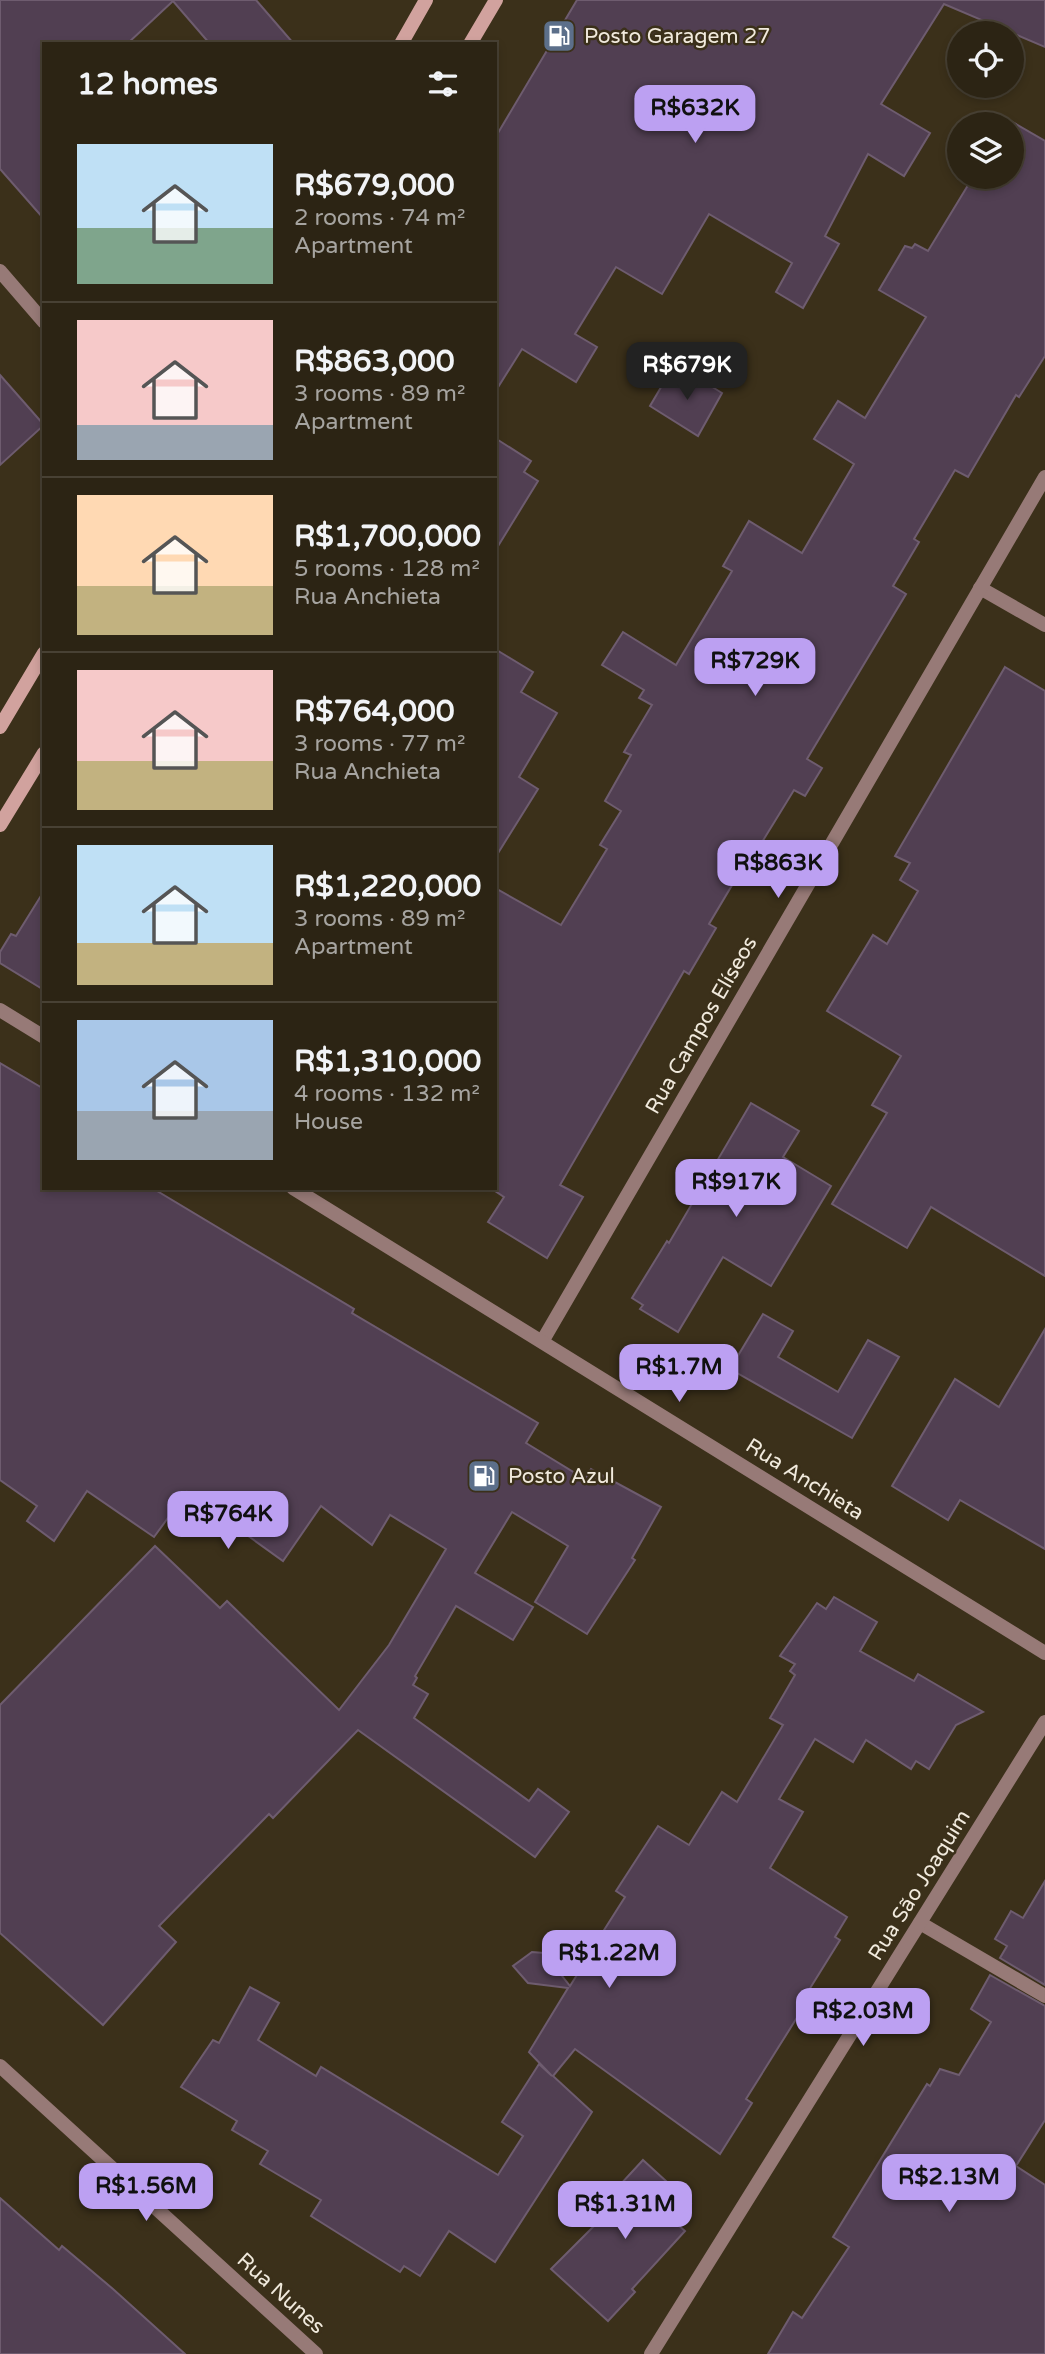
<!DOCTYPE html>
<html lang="en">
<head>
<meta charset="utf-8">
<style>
  body { margin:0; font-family:"Varela Round",sans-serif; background:#342c1d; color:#f1f3f6; height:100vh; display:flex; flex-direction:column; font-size:26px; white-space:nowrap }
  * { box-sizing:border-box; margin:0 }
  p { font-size:23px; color:#a6a4a0 }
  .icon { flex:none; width:38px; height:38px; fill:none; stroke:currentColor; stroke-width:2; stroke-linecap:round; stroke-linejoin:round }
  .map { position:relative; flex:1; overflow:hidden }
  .drawer { position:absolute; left:42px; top:42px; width:455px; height:1148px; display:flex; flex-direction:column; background:#2c2414; border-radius:0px; box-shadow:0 4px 10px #0003,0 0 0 2px #484134 }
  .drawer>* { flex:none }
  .fabs { position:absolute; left:947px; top:21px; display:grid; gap:14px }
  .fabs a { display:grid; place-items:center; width:77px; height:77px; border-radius:50%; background:#2c2414; box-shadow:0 4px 10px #0003,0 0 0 2px #484134; font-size:35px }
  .price { position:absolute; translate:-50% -60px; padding:0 16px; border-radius:14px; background:#bca0f2; color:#111; font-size:23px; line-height:46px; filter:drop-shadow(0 2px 4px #0008) }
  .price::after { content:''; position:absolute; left:50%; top:42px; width:21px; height:16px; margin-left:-10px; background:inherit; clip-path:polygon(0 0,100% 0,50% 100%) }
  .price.on { background:#222; color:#fff }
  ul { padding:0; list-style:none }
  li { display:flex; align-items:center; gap:21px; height:175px; padding:0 35px }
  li+li { border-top:2px solid #484134 }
  li span { display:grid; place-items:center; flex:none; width:196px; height:140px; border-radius:0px; color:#555 }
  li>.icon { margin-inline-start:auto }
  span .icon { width:84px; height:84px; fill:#fffc; stroke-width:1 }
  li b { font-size:30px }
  h2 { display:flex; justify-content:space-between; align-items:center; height:84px; padding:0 35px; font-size:30px }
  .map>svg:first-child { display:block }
</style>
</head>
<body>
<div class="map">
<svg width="1045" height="2354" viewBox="0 0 1045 2354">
  <rect width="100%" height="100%" fill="#3b301a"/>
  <!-- building -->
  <g fill="#513f52" stroke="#6e5c6f" stroke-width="2">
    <path d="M0 0H256L294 44H210L173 1 127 44H44V219L0 169Z"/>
    <path d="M577 0H1045V47L944 4 881 104 930 133 904 176 868 154 825 236 839 244 803 308 776 292 792 263 709 214 662 294 616 267 575 334 597 347 576 382 522 349 495 392V138Z"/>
    <path d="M1009 120 1045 141V356L1019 397 1016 395 968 477 955 470 914 539 919 542 893 586 906 594 807 759 822 768 805 796 794 790 756 852 753 850 709 924 716 928 689 974 684 971 560 1185 583 1197 547 1258 488 1222 504 1197 495 1191V888L561 925 607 849 600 845 621 811 605 801 631 755 624 752 652 705 639 698 644 690 602 665 623 632 676 665 732 571 723 566 749 521 802 553 854 464 814 439 838 401 865 418 926 317 879 290 905 246 912 248 915 244 928 251 973 177H1012V124H1007Z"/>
    <path d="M670 372 687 384 693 375 722 393 698 436 650 406Z"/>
    <path d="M0 375 44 425 0 465Z"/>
    <path d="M495 438 531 461 524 472 538 481 495 551Z"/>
    <path d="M495 649 533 672 521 692 557 713 519 777 538 789 495 858Z"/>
    <path d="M1005 667 1045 691V1276L931 1207 907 1248 832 1204 887 1113 872 1105 901 1056 827 1011 873 935 887 944 918 891 900 880 910 863 895 856Z"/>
    <path d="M44 891V990L0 963V952L11 934 16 936Z"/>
    <path d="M0 1063 44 1089V1188H152L354 1309 352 1313 538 1423 526 1443 585 1479 591 1469 661 1507 632 1558 635 1560 587 1634 535 1602 568 1546 512 1512 475 1573 533 1607 513 1640 456 1606 415 1676 417 1678 413 1685 428 1694 414 1718 529 1801 538 1789 569 1812 535 1857 358 1730 273 1818 269 1814 159 1926 176 1942 103 2025 0 1933V1705L155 1546 220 1608 227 1601 339 1710 389 1645 446 1549 390 1515 372 1545 321 1506 283 1561 187 1492 154 1537 87 1491 54 1541 27 1521 37 1506 0 1480Z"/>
    <path d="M751 1103 799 1131 783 1157 831 1186 771 1286 723 1257 678 1332 640 1309 643 1305 632 1298 667 1241 669 1243Z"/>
    <path d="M763 1314 793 1331 778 1357 838 1392 868 1340 899 1357 852 1438 730 1369Z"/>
    <path d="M1045 1329V1549L960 1500 948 1520 892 1486 955 1379 999 1407Z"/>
    <path d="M834 1597 877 1622 860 1651 914 1681 918 1674 983 1712 956 1725 929 1769 916 1761 911 1769 866 1740 853 1762 815 1739 779 1799 803 1812 770 1868 847 1917 835 1937 840 1940 799 2006 803 2008 746 2099 752 2103 720 2154 575 2049 553 2076 592 2112 495 2262 449 2231 420 2276 404 2266 400 2272 311 2216 321 2200 260 2164 268 2151 232 2130 237 2121 181 2087 213 2040 219 2043 250 1987 279 2003 258 2040 316 2076 321 2067 498 2175 523 2136 502 2122 539 2064 552 2076 529 2052 568 1988 528 1983 513 1966 532 1952 544 1953 570 1986 587 1959 632 1964 599 1938 625 1897 616 1891 658 1826 689 1845 722 1792 737 1802 783 1725 770 1718 795 1675 790 1671 795 1664 780 1656 817 1603 826 1609Z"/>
    <path d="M1045 1881V1985L1000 1958 1007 1946 995 1939 1011 1911 1023 1918Z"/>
    <path d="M990 1975 1045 2006V2120L1016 2166 1045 2185V2354H768L793 2312 802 2318 849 2247 833 2237 927 2084 930 2086 940 2069 959 2075 991 2022 971 2009Z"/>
    <path d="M643 2160 691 2204 677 2224 685 2231 632 2289 635 2292 608 2321 551 2269 614 2206 606 2200Z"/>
    <path d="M0 2198 59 2250 62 2246 113 2289 185 2354H0Z"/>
  </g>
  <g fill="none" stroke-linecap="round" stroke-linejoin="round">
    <!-- minor -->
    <g stroke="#977a77" stroke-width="14">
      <path d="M0 271 44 322"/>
      <path d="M980 588 1045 625"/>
      <path d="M543 1340 1045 477"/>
      <path d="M920 1923 1045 1996"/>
      <path d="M0 2066 316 2354"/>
      <path d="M651 2354 1045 1722"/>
    </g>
    <!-- tertiary -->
    <g stroke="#977a77" stroke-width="14">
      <path d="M0 1010 44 1037"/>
      <path d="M293 1188 1045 1653"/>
    </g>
    <!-- secondary -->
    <g stroke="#d1a29e" stroke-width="14">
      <path d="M401 44 426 0"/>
      <path d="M470 44 496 0"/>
      <path d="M0 727 44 653"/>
      <path d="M0 825 44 753"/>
    </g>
  </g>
  <!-- icons -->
  <defs>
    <symbol id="fuel-square" viewBox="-11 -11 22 22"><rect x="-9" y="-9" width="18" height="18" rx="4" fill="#5c6f8a" stroke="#3b301a"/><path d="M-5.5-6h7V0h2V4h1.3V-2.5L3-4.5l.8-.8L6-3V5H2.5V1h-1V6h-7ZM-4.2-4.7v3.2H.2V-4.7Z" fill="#fff"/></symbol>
  </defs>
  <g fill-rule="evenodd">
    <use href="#fuel-square" x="540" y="17" width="38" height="38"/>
    <use href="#fuel-square" x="465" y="1457" width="38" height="38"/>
  </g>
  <g text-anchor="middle" stroke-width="5" stroke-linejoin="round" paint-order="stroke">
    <!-- poi labels -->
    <g font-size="21" fill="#f1eadd" stroke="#3b301a" text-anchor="start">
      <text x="584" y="43">Posto Garagem 27</text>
      <text x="508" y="1483">Posto Azul</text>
    </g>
    <!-- street labels -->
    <g font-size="21" fill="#f1eadd" stroke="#3b301a">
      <text transform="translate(701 1025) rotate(-60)" y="7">Rua Campos Elíseos</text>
      <text transform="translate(805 1479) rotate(32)" y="7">Rua Anchieta</text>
      <text transform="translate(919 1885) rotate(-58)" y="7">Rua São Joaquim</text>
      <text transform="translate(281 2293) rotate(42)" y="7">Rua Nunes</text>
    </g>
  </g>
</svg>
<div class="fabs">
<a><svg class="icon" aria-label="locate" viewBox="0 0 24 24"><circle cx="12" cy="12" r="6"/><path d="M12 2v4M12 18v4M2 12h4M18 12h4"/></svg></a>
<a><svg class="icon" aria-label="layers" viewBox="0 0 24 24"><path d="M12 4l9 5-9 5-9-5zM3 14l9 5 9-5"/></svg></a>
</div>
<b class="price" style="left:695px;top:145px">R$632K</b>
<b class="price on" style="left:687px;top:402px">R$679K</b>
<b class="price" style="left:755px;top:698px">R$729K</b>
<b class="price" style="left:778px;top:900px">R$863K</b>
<b class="price" style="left:736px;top:1219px">R$917K</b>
<b class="price" style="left:679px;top:1404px">R$1.7M</b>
<b class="price" style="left:228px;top:1551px">R$764K</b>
<b class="price" style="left:609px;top:1990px">R$1.22M</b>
<b class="price" style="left:863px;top:2048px">R$2.03M</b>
<b class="price" style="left:949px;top:2214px">R$2.13M</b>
<b class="price" style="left:146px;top:2223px">R$1.56M</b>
<b class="price" style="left:625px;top:2241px">R$1.31M</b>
<section class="drawer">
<h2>12 homes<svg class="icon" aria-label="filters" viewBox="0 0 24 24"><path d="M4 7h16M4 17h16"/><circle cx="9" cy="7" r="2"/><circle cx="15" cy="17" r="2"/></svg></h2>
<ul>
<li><span style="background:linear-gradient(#bfe0f5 60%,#7fa58c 0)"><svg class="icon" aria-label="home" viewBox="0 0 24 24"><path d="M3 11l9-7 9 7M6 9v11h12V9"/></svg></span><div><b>R$679,000</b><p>2 rooms · 74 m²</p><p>Apartment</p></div></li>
<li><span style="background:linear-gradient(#f6c9c9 75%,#9aa5b1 0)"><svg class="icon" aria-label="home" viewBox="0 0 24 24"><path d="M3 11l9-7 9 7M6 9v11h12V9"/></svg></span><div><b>R$863,000</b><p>3 rooms · 89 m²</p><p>Apartment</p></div></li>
<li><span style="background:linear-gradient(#ffd9b3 65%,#c2b280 0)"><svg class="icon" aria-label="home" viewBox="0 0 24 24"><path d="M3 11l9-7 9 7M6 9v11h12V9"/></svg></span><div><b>R$1,700,000</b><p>5 rooms · 128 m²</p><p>Rua Anchieta</p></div></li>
<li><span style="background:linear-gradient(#f6c9c9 65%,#c2b280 0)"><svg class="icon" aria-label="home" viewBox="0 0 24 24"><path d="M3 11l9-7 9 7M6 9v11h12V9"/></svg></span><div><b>R$764,000</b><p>3 rooms · 77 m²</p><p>Rua Anchieta</p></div></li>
<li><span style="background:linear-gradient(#bfe0f5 70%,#c2b280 0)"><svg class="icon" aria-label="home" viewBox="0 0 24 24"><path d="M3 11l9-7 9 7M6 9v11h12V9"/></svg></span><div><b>R$1,220,000</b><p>3 rooms · 89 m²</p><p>Apartment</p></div></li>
<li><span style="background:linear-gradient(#a9c7e8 65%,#9aa5b1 0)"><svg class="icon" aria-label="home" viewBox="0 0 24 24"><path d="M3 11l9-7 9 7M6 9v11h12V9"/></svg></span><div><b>R$1,310,000</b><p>4 rooms · 132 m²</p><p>House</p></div></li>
</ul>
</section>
</div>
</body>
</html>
